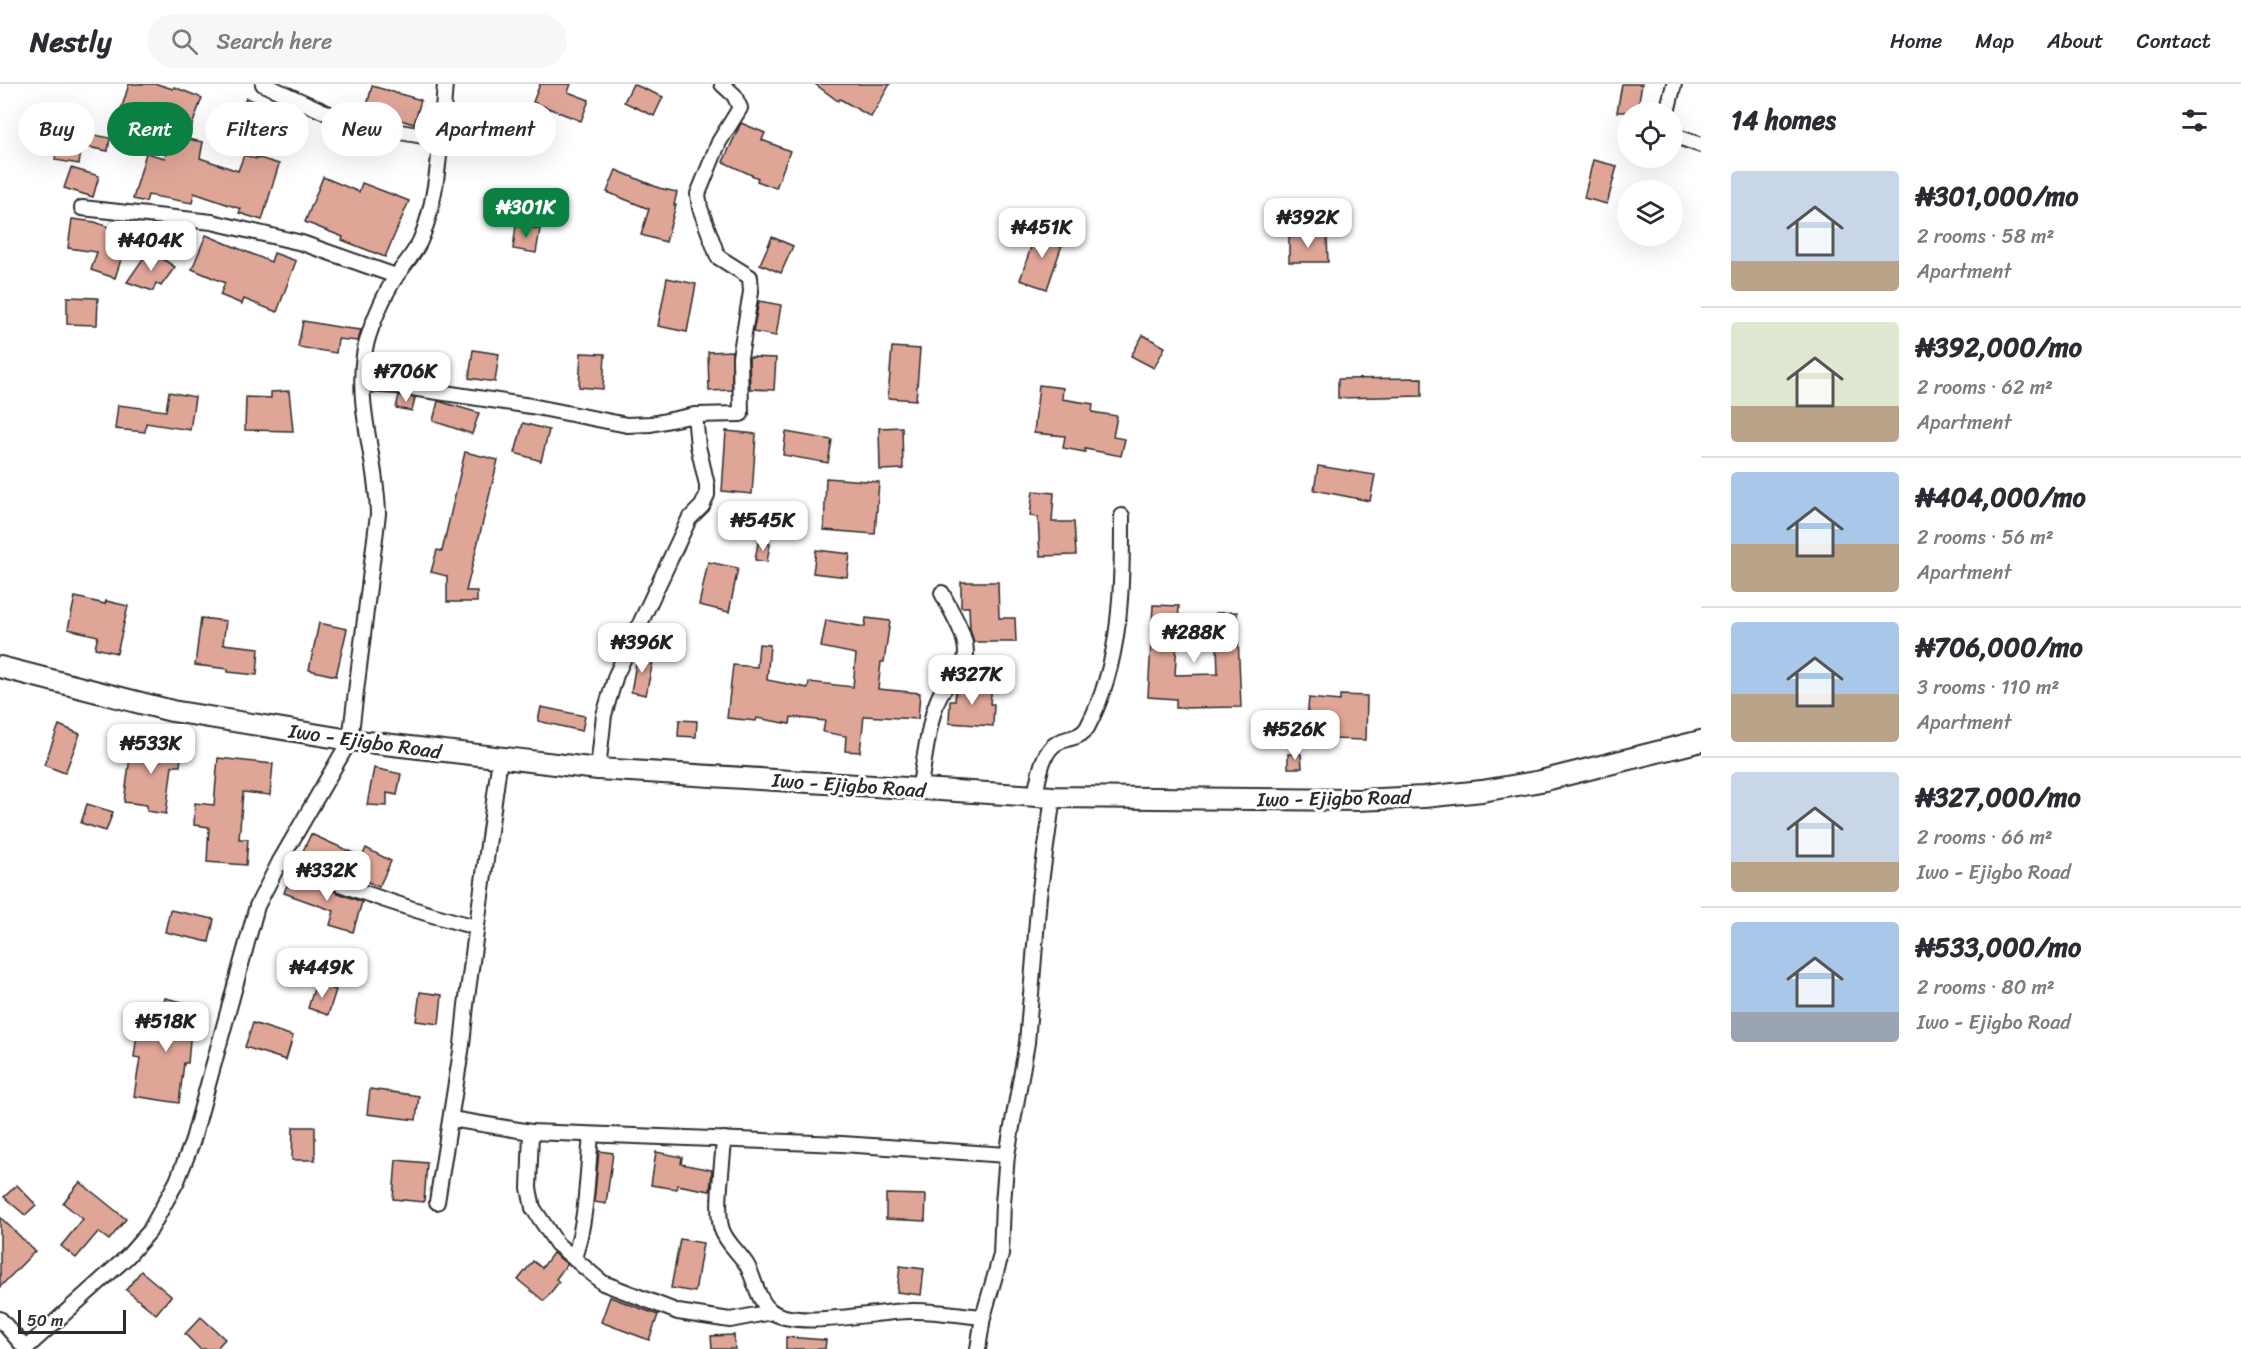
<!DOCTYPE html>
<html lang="en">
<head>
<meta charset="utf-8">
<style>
  body { margin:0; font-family:Sriracha,sans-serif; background:#f7f7f7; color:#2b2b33; height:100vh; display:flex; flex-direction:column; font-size:22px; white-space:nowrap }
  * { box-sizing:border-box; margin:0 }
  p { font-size:20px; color:#7c7c81 }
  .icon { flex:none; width:33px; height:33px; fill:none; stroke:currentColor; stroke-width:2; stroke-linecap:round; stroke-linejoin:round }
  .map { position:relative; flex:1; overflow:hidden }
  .side { display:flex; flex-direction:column; background:#fff; width:540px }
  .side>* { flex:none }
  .guide { position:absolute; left:18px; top:18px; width:570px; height:54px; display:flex; gap:12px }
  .tools { position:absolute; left:1617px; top:18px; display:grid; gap:12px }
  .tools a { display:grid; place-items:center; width:66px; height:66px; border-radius:50%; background:#fff; box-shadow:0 6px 24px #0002; font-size:30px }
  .scale { position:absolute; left:18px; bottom:15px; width:108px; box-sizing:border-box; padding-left:6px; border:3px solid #2b2b2b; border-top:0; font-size:16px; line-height:21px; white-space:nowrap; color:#2b2b2b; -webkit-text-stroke:4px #fff; paint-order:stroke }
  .price { position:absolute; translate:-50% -51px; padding:0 14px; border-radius:12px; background:#fff; color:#222; font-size:20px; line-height:39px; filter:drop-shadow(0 2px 3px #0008) }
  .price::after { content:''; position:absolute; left:50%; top:36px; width:18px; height:14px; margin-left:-9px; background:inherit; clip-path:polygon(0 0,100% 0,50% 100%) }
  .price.on { background:#0b8043; color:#fff }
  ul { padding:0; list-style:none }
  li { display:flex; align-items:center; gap:18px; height:150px; padding:0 30px }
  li+li { border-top:2px solid #e1e1e2 }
  li span { display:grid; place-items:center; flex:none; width:168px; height:120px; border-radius:6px; color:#555 }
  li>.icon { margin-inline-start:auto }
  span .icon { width:72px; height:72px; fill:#fffc; stroke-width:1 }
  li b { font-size:26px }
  h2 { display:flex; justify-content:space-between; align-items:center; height:72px; padding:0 30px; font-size:26px }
  .chip { padding:0 21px; border-radius:27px; background:#fff; box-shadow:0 6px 24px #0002; font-size:21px; line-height:54px }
  .chip.on { background:#0b8043; color:#fff }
  header { display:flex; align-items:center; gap:36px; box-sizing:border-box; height:84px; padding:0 30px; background:#fff; border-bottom:2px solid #e1e1e2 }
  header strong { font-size:28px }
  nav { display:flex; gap:33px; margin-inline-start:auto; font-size:21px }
  .search { width:420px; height:54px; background:#f7f7f7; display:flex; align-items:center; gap:15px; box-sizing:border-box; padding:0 21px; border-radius:33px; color:#7c7c81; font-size:22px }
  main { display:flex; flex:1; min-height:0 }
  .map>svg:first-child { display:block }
</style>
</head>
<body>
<header>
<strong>Nestly</strong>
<div class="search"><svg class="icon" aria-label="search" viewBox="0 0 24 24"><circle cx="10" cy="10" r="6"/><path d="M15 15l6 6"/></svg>Search here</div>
<nav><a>Home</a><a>Map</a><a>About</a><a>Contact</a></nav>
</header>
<main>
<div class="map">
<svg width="1701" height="1265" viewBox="0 0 1701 1265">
  <rect width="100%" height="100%" fill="#fff"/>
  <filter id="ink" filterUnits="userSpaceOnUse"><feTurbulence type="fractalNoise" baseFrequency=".0167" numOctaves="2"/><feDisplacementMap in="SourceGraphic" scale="12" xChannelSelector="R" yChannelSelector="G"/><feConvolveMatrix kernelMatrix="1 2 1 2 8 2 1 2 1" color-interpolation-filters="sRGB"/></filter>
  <g filter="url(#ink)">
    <!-- building -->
    <g fill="#dfa698" stroke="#2b2b2b" stroke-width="1.5">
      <path d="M129 0H157L173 5 174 3 202 14 187 55 203 58 200 74 238 87 244 71 256 75V73L279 80 262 136 239 129 241 125 194 109 192 119 148 111 146 118 133 115 146 69 165 74 170 44 147 35 144 47 117 39Z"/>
      <path d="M540 0H571L568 8 589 16 581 37 533 18Z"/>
      <path d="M633 0 663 13 654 32 624 18Z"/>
      <path d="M815 0H890L871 33 840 15 838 17Z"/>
      <path d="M1622 0H1642L1637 28H1617Z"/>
      <path d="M372 2 421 16 414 40 366 26Z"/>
      <path d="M246 14 275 25 266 48 237 36Z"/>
      <path d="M741 39 765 49 762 56 790 67 776 104 757 97 758 94 723 78Z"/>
      <path d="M59 44 110 54 108 67 82 62 79 80 55 76Z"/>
      <path d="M1593 76 1617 82 1607 120 1584 114Z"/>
      <path d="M71 84 99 92 93 113 64 104Z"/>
      <path d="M616 86 659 104 677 108 674 121H676L666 158 641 151 649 125 607 108Z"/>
      <path d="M323 93 359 108 362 99 409 117 385 173 342 156 343 153 305 138Z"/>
      <path d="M72 135 95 138 129 151 115 194 91 186 97 168 68 164Z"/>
      <path d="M516 142 540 145 536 169 513 165Z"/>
      <path d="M1037 145 1064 155 1047 205 1020 196Z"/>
      <path d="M206 151 271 178 274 169 296 177 277 228 244 215 242 220 220 211 225 199 192 185Z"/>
      <path d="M1327 152 1328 178H1289V153Z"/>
      <path d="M772 153 793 162 781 189 760 180Z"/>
      <path d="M149 166 175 183 161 202 156 199 153 207 127 198Z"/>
      <path d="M667 194 696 200 687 248 658 242Z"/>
      <path d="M67 213 98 214 97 241 67 240Z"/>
      <path d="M759 217 781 221 776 252 753 248Z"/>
      <path d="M303 237 344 244 361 246 358 257 338 255 336 269 298 263Z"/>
      <path d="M1143 251 1165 263 1154 284 1131 272Z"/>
      <path d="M892 263 920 265 916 316 888 314Z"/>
      <path d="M473 266 499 270 495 298 469 294Z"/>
      <path d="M732 267V306L709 307 708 268Z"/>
      <path d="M581 269 605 270 603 305 579 303Z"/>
      <path d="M749 273 776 274 774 306 750 305Z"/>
      <path d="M1422 294V312L1338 314V295Z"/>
      <path d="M1039 301 1063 304 1062 315 1093 320 1092 328 1117 332 1113 353 1125 355 1121 372 1085 365V368L1063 364 1065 352 1034 349Z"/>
      <path d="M289 307 293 347 245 346 246 313 271 314V308Z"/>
      <path d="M169 308 195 313 190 346 146 339 145 348 115 345 118 321 166 327Z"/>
      <path d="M399 311 415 314 412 327 396 324Z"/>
      <path d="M438 317 479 329 472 350 433 337Z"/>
      <path d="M523 339 549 346 541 377 515 369Z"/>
      <path d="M902 343 903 385 880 386 879 344Z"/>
      <path d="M726 347 756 350 752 410 722 407Z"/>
      <path d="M786 348 832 356 828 379 783 371Z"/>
      <path d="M465 368 498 376 466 507H477V518H447V492L431 488 437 466 442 467Z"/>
      <path d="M1318 382 1375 391 1370 417 1314 406Z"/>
      <path d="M826 394 879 398 875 450 824 446Z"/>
      <path d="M1033 407 1054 409 1052 438H1074L1076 471 1040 472 1038 433 1030 432Z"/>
      <path d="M758 459 770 460 767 478 755 476Z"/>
      <path d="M816 466 850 470 847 493 813 489Z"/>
      <path d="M708 478 738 484 729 528 699 521Z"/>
      <path d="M961 498H998L999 534H1015L1016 558H974L970 545 969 523H961Z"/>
      <path d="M75 513 105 520 106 517 128 522 117 569 95 564 98 552 68 545Z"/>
      <path d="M1153 521 1179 522 1175 591 1218 590 1216 529 1237 528 1241 623 1176 624V615L1148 613Z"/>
      <path d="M201 534 226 537 223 560 259 564 257 591 228 588V585L195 581Z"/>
      <path d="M866 534 890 537 884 578H881L878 605 920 609 918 635 864 632 860 668 845 667 846 652 823 648 825 637 791 633 790 640 757 634 756 637 727 634 733 581 757 583 759 560 770 561 767 596 808 604 809 598 853 603 856 570 821 563 826 536 865 543Z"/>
      <path d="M319 539 347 545 336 592 309 586Z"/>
      <path d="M638 568 654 572 646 611 631 608Z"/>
      <path d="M961 599 992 602 990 620H994L993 642 949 639 950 617H955L956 605Z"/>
      <path d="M1340 611 1367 612 1366 656 1330 655 1329 657 1305 655 1309 614 1340 617Z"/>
      <path d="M541 623 585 632 582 647 538 637Z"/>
      <path d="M679 636 697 637 696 653 678 652Z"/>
      <path d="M59 641 80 650 65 689 44 681Z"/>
      <path d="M132 658 182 664 180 682H172L166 730 147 727V721L124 718Z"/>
      <path d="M1288 670H1301L1302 684H1288Z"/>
      <path d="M218 674 273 680 270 711 243 708 239 755H248L246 781 207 778 209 743 194 741 195 719 214 721Z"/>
      <path d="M374 684 401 690 397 711 387 709V722L367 721Z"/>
      <path d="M87 720 113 728 106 747 81 739Z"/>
      <path d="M311 750 362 773 366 764 391 777 379 803 302 769Z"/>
      <path d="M291 791 362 818 353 848 330 841 334 827 284 809Z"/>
      <path d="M170 826 214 835 209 858 165 848Z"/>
      <path d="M316 899 336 906 328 931 308 924Z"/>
      <path d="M420 908 442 911 439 940 416 937Z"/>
      <path d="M165 914 200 922 194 946 191 945 188 979H184L179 1019 134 1012 140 974 134 973 137 950 156 953Z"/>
      <path d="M253 939 293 952 286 976 245 963Z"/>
      <path d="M370 1005 419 1012 416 1036 367 1030Z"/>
      <path d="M293 1043H315V1076H292Z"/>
      <path d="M599 1067 613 1069 606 1120 594 1118Z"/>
      <path d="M656 1068 682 1073 681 1080 712 1086 710 1107 677 1101V1105L651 1101Z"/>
      <path d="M396 1076 427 1079 424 1118 393 1115Z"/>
      <path d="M80 1098 126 1135 109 1156 98 1148 76 1174 61 1162 83 1135 63 1119Z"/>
      <path d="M17 1101 36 1121 25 1131 4 1113Z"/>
      <path d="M886 1110 926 1111 925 1137 886 1135Z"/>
      <path d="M0 1133 35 1167 0 1203Z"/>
      <path d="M680 1155 703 1159 695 1208 671 1204Z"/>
      <path d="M553 1169 567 1180 556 1195 559 1198 544 1217 518 1196 533 1177 542 1184Z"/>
      <path d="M900 1182 924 1185 921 1211 897 1208Z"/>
      <path d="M141 1187 171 1212 156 1230 126 1206Z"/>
      <path d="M610 1213 658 1231 649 1256 601 1238Z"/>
      <path d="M201 1233 225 1255 216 1265H200L185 1250Z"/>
      <path d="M734 1251 735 1265H712L711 1252Z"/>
      <path d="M786 1253 826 1256 825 1265H786Z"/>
    </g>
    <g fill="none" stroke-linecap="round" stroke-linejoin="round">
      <defs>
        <g id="minor">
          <path d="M263 0 349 39 440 55"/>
          <path d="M1667 28 1674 0"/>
          <path d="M1672 51 1701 61"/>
          <path d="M82 124 212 138 302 159 396 192"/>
          <path d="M363 300 398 302 531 322 627 341 651 340 695 331 741 330 740 273 751 208 750 193 718 173 700 124 698 110 719 58 740 24 734 11 722 0"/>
          <path d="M598 685 604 631 616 591 689 435 702 422 707 411V401L698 362 695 331"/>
          <path d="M919 706C924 681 929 632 940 611 948 596 966 587 966 569 966 549 950 526 942 509"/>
          <path d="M1035 711C1039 695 1041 668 1057 659 1068 653 1079 655 1087 644 1122 578 1122 504 1122 432"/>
          <path d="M280 777C345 803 408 826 476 843"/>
          <path d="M451 1035 531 1048 842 1060 1007 1071"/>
          <path d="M531 1048 529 1104 533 1124 557 1160 603 1199 678 1228 730 1236 772 1228"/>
          <path d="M724 1055C723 1078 715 1126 722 1146 727 1160 741 1170 748 1183 755 1197 758 1217 771 1227 795 1246 879 1227 910 1227 934 1226 959 1231 983 1233"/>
          <path d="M437 1118 462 961 466 921 500 674"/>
          <path d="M574 1174C587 1135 587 1093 591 1051"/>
          <path d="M0 1235 26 1265"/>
          <path d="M25 1265 127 1173 149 1148 177 1097 192 1059 257 822 280 777 350 656 378 430C377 376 356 325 364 271 367 249 384 210 397 191 405 180 414 170 420 157 439 114 441 48 445 0"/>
          <path d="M978 1265 983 1233 1001 1171 1003 1119 1007 1071 1027 959 1039 812 1053 713"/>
        </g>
        <path id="secondary" d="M0 583 172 627 350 656 598 685 1053 713 1357 716 1424 713 1482 707 1541 697 1701 657"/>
      </defs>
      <!-- minor casing -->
      <use href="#minor" stroke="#2b2b2b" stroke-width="18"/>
      <!-- secondary casing -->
      <use href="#secondary" stroke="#2b2b2b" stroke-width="24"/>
      <!-- minor -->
      <use href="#minor" stroke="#fff" stroke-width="14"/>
      <!-- secondary -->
      <use href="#secondary" stroke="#fff" stroke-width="20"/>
    </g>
  </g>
  <g text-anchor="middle" stroke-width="6" stroke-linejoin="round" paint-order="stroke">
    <!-- street labels -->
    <g font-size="20" fill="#2b2b2b" stroke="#fff">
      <text transform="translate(365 657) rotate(8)" y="7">Iwo - Ejigbo Road</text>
      <text transform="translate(849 701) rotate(4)" y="7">Iwo - Ejigbo Road</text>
      <text transform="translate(1334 714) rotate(-1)" y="7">Iwo - Ejigbo Road</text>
    </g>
  </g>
</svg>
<div class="tools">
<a><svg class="icon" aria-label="locate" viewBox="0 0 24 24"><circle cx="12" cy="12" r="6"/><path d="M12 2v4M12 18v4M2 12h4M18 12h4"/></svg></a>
<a><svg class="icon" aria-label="layers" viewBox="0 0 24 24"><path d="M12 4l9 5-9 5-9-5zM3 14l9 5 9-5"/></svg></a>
</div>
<div class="scale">50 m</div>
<b class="price on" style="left:526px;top:155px">₦301K</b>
<b class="price" style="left:1308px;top:165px">₦392K</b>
<b class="price" style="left:1042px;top:175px">₦451K</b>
<b class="price" style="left:151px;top:188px">₦404K</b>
<b class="price" style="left:406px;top:319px">₦706K</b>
<b class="price" style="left:763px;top:468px">₦545K</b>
<b class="price" style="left:1194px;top:580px">₦288K</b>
<b class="price" style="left:642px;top:590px">₦396K</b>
<b class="price" style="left:972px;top:622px">₦327K</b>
<b class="price" style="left:1295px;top:677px">₦526K</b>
<b class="price" style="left:151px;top:691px">₦533K</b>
<b class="price" style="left:327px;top:818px">₦332K</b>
<b class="price" style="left:322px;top:915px">₦449K</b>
<b class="price" style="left:166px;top:969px">₦518K</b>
<div class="guide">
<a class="chip">Buy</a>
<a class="chip on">Rent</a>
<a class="chip">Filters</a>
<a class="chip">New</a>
<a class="chip">Apartment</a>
</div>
</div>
<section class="side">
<h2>14 homes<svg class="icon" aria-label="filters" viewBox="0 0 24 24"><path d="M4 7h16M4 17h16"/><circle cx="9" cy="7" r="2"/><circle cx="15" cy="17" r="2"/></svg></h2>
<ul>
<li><span style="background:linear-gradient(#c9d6e8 75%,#b9a48a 0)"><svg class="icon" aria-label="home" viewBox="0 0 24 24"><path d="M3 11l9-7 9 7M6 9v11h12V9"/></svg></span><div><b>₦301,000/mo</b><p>2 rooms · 58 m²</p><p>Apartment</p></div></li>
<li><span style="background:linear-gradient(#dfe7d0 70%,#b9a48a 0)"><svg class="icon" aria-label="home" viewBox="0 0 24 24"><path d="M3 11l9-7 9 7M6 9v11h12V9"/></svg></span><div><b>₦392,000/mo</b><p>2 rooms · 62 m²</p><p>Apartment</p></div></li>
<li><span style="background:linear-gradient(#a9c7e8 60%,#b9a48a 0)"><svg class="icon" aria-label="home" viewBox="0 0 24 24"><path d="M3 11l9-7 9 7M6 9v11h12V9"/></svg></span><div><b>₦404,000/mo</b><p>2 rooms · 56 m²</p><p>Apartment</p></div></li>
<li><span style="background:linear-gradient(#a9c7e8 60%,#b9a48a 0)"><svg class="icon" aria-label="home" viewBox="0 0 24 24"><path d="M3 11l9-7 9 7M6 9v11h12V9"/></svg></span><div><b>₦706,000/mo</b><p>3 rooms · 110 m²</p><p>Apartment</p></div></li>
<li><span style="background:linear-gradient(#c9d6e8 75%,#b9a48a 0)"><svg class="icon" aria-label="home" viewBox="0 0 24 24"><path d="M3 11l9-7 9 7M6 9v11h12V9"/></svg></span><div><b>₦327,000/mo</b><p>2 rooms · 66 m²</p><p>Iwo - Ejigbo Road</p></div></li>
<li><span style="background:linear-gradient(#a9c7e8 75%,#9aa5b1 0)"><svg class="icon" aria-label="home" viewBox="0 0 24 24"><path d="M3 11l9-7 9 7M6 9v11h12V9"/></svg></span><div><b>₦533,000/mo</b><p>2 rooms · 80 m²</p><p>Iwo - Ejigbo Road</p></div></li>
</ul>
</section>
</main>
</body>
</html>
